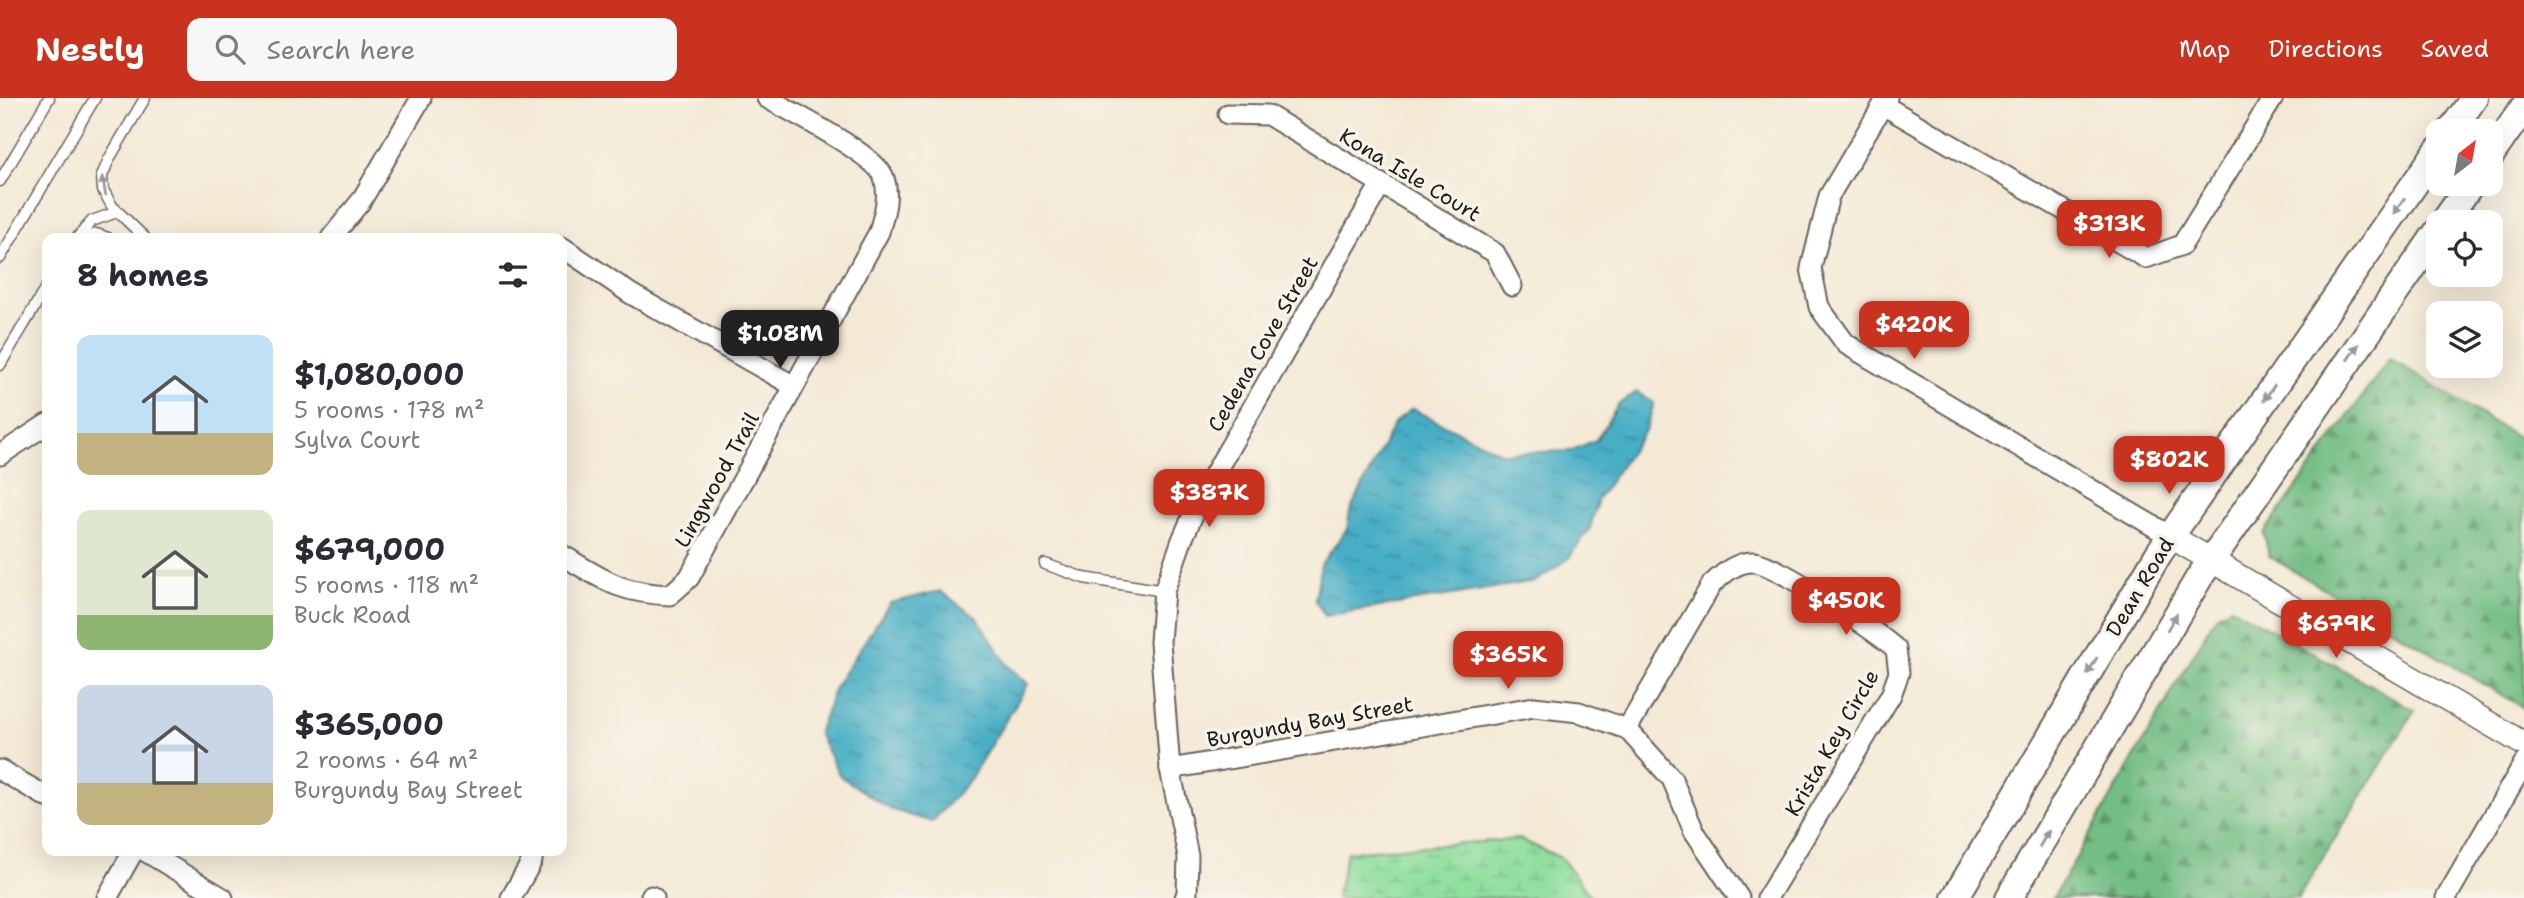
<!DOCTYPE html>
<html lang="en">
<head>
<meta charset="utf-8">
<style>
  body { margin:0; font-family:"Shantell Sans",sans-serif; background:#f7f7f7; color:#2b2b33; height:100vh; display:flex; flex-direction:column; font-size:26px; white-space:nowrap }
  * { box-sizing:border-box; margin:0 }
  p { font-size:23px; color:#7c7c81 }
  .icon { flex:none; width:38px; height:38px; fill:none; stroke:currentColor; stroke-width:2; stroke-linecap:round; stroke-linejoin:round }
  .map { position:relative; flex:1; overflow:hidden }
  .drawer { position:absolute; left:42px; top:135px; width:525px; height:623px; display:flex; flex-direction:column; background:#fff; border-radius:14px; box-shadow:0 7px 28px #0002 }
  .drawer>* { flex:none }
  .needle { width:46px; rotate:31deg }
  .buttons { position:absolute; left:2426px; top:21px; display:grid; gap:14px }
  .buttons a { display:grid; place-items:center; width:77px; height:77px; border-radius:14px; background:#fff; box-shadow:0 7px 28px #0002; font-size:35px }
  .price { position:absolute; translate:-50% -60px; padding:0 16px; border-radius:14px; background:#c8321e; color:#fff; font-size:23px; line-height:46px; filter:drop-shadow(0 2px 4px #0008) }
  .price::after { content:''; position:absolute; left:50%; top:42px; width:21px; height:16px; margin-left:-10px; background:inherit; clip-path:polygon(0 0,100% 0,50% 100%) }
  .price.selected { background:#222; color:#fff }
  ul { padding:0; list-style:none }
  li { display:flex; align-items:center; gap:21px; height:175px; padding:0 35px }
  li span { display:grid; place-items:center; flex:none; width:196px; height:140px; border-radius:14px; color:#555 }
  li>.icon { margin-inline-start:auto }
  span .icon { width:84px; height:84px; fill:#fffc; stroke-width:1 }
  li b { font-size:30px }
  h2 { display:flex; justify-content:space-between; align-items:center; height:84px; padding:0 35px; font-size:30px }
  header { display:flex; align-items:center; gap:42px; box-sizing:border-box; height:98px; padding:0 35px; background:#c8321e; color:#fff }
  header strong { font-size:33px }
  nav { display:flex; gap:38px; margin-inline-start:auto; font-size:24px }
  .search { width:490px; height:63px; background:#f7f7f7; display:flex; align-items:center; gap:18px; box-sizing:border-box; padding:0 24px; border-radius:14px; color:#7c7c81; font-size:26px }
  .map>svg:first-child { display:block }
</style>
</head>
<body>
<header>
<strong>Nestly</strong>
<div class="search"><svg class="icon" aria-label="search" viewBox="0 0 24 24"><circle cx="10" cy="10" r="6"/><path d="M15 15l6 6"/></svg>Search here</div>
<nav><a>Map</a><a>Directions</a><a>Saved</a></nav>
</header>
<div class="map">
<svg width="2524" height="800" viewBox="0 0 2524 800">
  <defs>
    <pattern id="forest-firs" width="22" height="20" patternUnits="userSpaceOnUse" patternTransform="scale(1.75)"><rect width="22" height="20" fill="#73be85"/><path d="M5 1l3.5 6h-7zM16 11l3.5 6h-7z" fill="#5e9a6c"/></pattern>
    <pattern id="wetland-marsh" width="20" height="14" patternUnits="userSpaceOnUse" patternTransform="scale(1.75)"><rect width="20" height="14" fill="#8fdf9e"/><path d="M1 5h8M5 5V1M11 12h8M15 12V8" fill="none" stroke="#7bbf88"/></pattern>
    <pattern id="water-ripples" width="26" height="14" patternUnits="userSpaceOnUse" patternTransform="scale(1.75)"><rect width="26" height="14" fill="#46aec5"/><path d="M2 4q2-2 4 0t4 0M15 11q2-2 4 0t4 0" fill="none" stroke="#3a8d9f"/></pattern>
  </defs>
  <rect width="100%" height="100%" fill="#f7f3e8"/>
  <filter id="ink" filterUnits="userSpaceOnUse"><feTurbulence type="fractalNoise" baseFrequency=".0143" numOctaves="2"/><feDisplacementMap in="SourceGraphic" scale="14" xChannelSelector="R" yChannelSelector="G"/><feConvolveMatrix kernelMatrix="1 2 1 2 8 2 1 2 1" color-interpolation-filters="sRGB"/></filter>
  <filter id="wash" filterUnits="userSpaceOnUse"><feTurbulence type="fractalNoise" baseFrequency=".00686" numOctaves="4" result="noise"/><feDisplacementMap in="SourceGraphic" scale="28" xChannelSelector="R" yChannelSelector="G"/><feGaussianBlur stdDeviation="1.57" result="paint"/><feColorMatrix in="noise" values="0 0 0 0 0 0 0 0 0 0 0 0 0 0 0 0 0 1.4 0 .05"/><feComposite in="paint" operator="in"/></filter>
  <g filter="url(#wash)">
    <rect width="100%" height="100%" fill="#f4e9d5"/>
    <!-- forest -->
    <g fill="url(#forest-firs)" stroke="#486d50" stroke-width="2">
      <path d="M2390 260 2524 343V610L2269 458 2264 435Z"/>
      <path d="M2231 509 2415 612 2298 800H2053L2217 516Z"/>
    </g>
    <!-- wetland -->
    <path fill="url(#wetland-marsh)" stroke="#567e5d" stroke-width="2" d="M1519 741 1561 760 1592 800H1336L1347 754Z"/>
    <!-- water -->
    <g fill="url(#water-ripples)" stroke="#316570" stroke-width="2">
      <path d="M1637 294 1654 305 1646 331 1598 401 1590 430 1568 461 1536 483 1325 518 1315 502 1321 466 1347 431 1350 413 1395 324 1412 311 1501 355 1570 353 1596 342 1619 306Z"/>
      <path d="M940 493 977 520 1008 568 1028 586 970 681 932 724 890 711 840 678 818 635 836 587 890 505Z"/>
    </g>
  </g>
  <g filter="url(#ink)">
    <g fill="none" stroke-linecap="round" stroke-linejoin="round">
      <defs>
        <g id="service">
          <path d="M145 0 109 61 102 78 103 92 112 108 145 140"/>
          <path d="M0 83 49 0"/>
          <path d="M77 140 92 123 117 114"/>
          <path d="M85 140 96 136 108 140"/>
          <path d="M0 160 95 0"/>
          <path d="M0 267 47 188"/>
          <path d="M1045 466 1084 480 1164 493"/>
        </g>
        <g id="minor">
          <path d="M1887 0 1829 98 1811 170 1819 209 1846 246 2170 438"/>
          <path d="M1883 7 2146 160 2182 147 2273 0"/>
          <path d="M1228 16 1268 17 1495 155 1512 188"/>
          <path d="M331 140 361 103 421 0"/>
          <path d="M562 149 631 196 794 288"/>
          <path d="M0 357 47 326"/>
          <path d="M562 457C604 482 619 495 670 497L689 480 879 134C884 116 890 98 884 80 877 57 791 14 767 0"/>
          <path d="M1627 631 1712 486C1724 475 1736 464 1753 464 1775 464 1877 534 1896 551L1899 575 1891 597 1767 800"/>
          <path d="M1170 671 1534 609 1579 614 1627 631 1672 681 1694 733 1739 800"/>
          <path d="M0 672 47 699"/>
          <path d="M143 752 223 800"/>
          <path d="M651 798 654 800"/>
          <path d="M107 800 134 752"/>
          <path d="M511 800 532 763 533 752"/>
          <path d="M1185 800 1187 795 1188 758 1170 671 1160 544 1164 493 1182 442 1200 401 1381 86"/>
          <path d="M2446 800 2524 665"/>
        </g>
        <path id="tertiary" d="M2170 438 2524 646"/>
        <g id="secondary">
          <path d="M2451 33 2474 0"/>
          <path d="M2490 58 2524 9"/>
          <path d="M2444 124 2471 86"/>
          <path d="M1955 800 2159 455 2438 52"/>
          <path d="M2009 800 2199 480 2438 133"/>
        </g>
      </defs>
      <!-- service casing -->
      <use href="#service" stroke="#68645d" stroke-width="13"/>
      <!-- minor casing -->
      <use href="#minor" stroke="#68645d" stroke-width="23"/>
      <!-- tertiary casing -->
      <use href="#tertiary" stroke="#68645d" stroke-width="26"/>
      <!-- secondary casing -->
      <use href="#secondary" stroke="#68645d" stroke-width="30"/>
      <!-- service -->
      <use href="#service" stroke="#fff" stroke-width="10"/>
      <!-- minor -->
      <use href="#minor" stroke="#fff" stroke-width="19"/>
      <!-- tertiary -->
      <use href="#tertiary" stroke="#fff" stroke-width="23"/>
      <!-- secondary -->
      <use href="#secondary" stroke="#fff" stroke-width="26"/>
    </g>
    <!-- one-way arrows -->
    <defs><path id="oneway-solid" d="M-6-.8H1V-3.2L6.5 0L1 3.2V.8H-6Z" transform="scale(1.75)"/></defs>
    <g fill="#999">
      <use href="#oneway-solid" transform="translate(104 88) rotate(-100)"/>
      <use href="#oneway-solid" transform="translate(2399 108) rotate(125)"/>
      <use href="#oneway-solid" transform="translate(2353 254) rotate(-55)"/>
      <use href="#oneway-solid" transform="translate(2269 295) rotate(125)"/>
      <use href="#oneway-solid" transform="translate(2172 524) rotate(-59)"/>
      <use href="#oneway-solid" transform="translate(2092 568) rotate(121)"/>
      <use href="#oneway-solid" transform="translate(2044 741) rotate(-59)"/>
    </g>
  </g>
  <g text-anchor="middle" stroke-width="7" stroke-linejoin="round" paint-order="stroke">
    <!-- street labels -->
    <g font-size="21" fill="#1c1c1c" stroke="#f7f3e8">
      <text transform="translate(1410 77) rotate(31)" y="7">Kona Isle Court</text>
      <text transform="translate(1263 246) rotate(-60)" y="7">Cedena Cove Street</text>
      <text transform="translate(717 382) rotate(-61)" y="7">Lingwood Trail</text>
      <text transform="translate(2140 489) rotate(-59)" y="7">Dean Road</text>
      <text transform="translate(1310 624) rotate(-10)" y="7">Burgundy Bay Street</text>
      <text transform="translate(1832 645) rotate(-60)" y="7">Krista Key Circle</text>
    </g>
  </g>
</svg>
<div class="buttons">
<a><svg class="needle" viewBox="-14 -14 28 28"><path d="M0-13l5 13h-10z" fill="#e53935"/><path d="M0 13l5-13h-10z" fill="#7c7c81"/></svg></a>
<a><svg class="icon" aria-label="locate" viewBox="0 0 24 24"><circle cx="12" cy="12" r="6"/><path d="M12 2v4M12 18v4M2 12h4M18 12h4"/></svg></a>
<a><svg class="icon" aria-label="layers" viewBox="0 0 24 24"><path d="M12 4l9 5-9 5-9-5zM3 14l9 5 9-5"/></svg></a>
</div>
<b class="price" style="left:2109px;top:162px">$313K</b>
<b class="price" style="left:1914px;top:263px">$420K</b>
<b class="price selected" style="left:780px;top:272px">$1.08M</b>
<b class="price" style="left:2169px;top:398px">$802K</b>
<b class="price" style="left:1209px;top:431px">$387K</b>
<b class="price" style="left:1846px;top:539px">$450K</b>
<b class="price" style="left:2336px;top:562px">$679K</b>
<b class="price" style="left:1508px;top:593px">$365K</b>
<section class="drawer">
<h2>8 homes<svg class="icon" aria-label="filters" viewBox="0 0 24 24"><path d="M4 7h16M4 17h16"/><circle cx="9" cy="7" r="2"/><circle cx="15" cy="17" r="2"/></svg></h2>
<ul>
<li><span style="background:linear-gradient(#bfe0f5 70%,#c2b280 0)"><svg class="icon" aria-label="home" viewBox="0 0 24 24"><path d="M3 11l9-7 9 7M6 9v11h12V9"/></svg></span><div><b>$1,080,000</b><p>5 rooms · 178 m²</p><p>Sylva Court</p></div></li>
<li><span style="background:linear-gradient(#dfe7d0 75%,#8fb573 0)"><svg class="icon" aria-label="home" viewBox="0 0 24 24"><path d="M3 11l9-7 9 7M6 9v11h12V9"/></svg></span><div><b>$679,000</b><p>5 rooms · 118 m²</p><p>Buck Road</p></div></li>
<li><span style="background:linear-gradient(#c9d6e8 70%,#c2b280 0)"><svg class="icon" aria-label="home" viewBox="0 0 24 24"><path d="M3 11l9-7 9 7M6 9v11h12V9"/></svg></span><div><b>$365,000</b><p>2 rooms · 64 m²</p><p>Burgundy Bay Street</p></div></li>
</ul>
</section>
</div>
</body>
</html>
